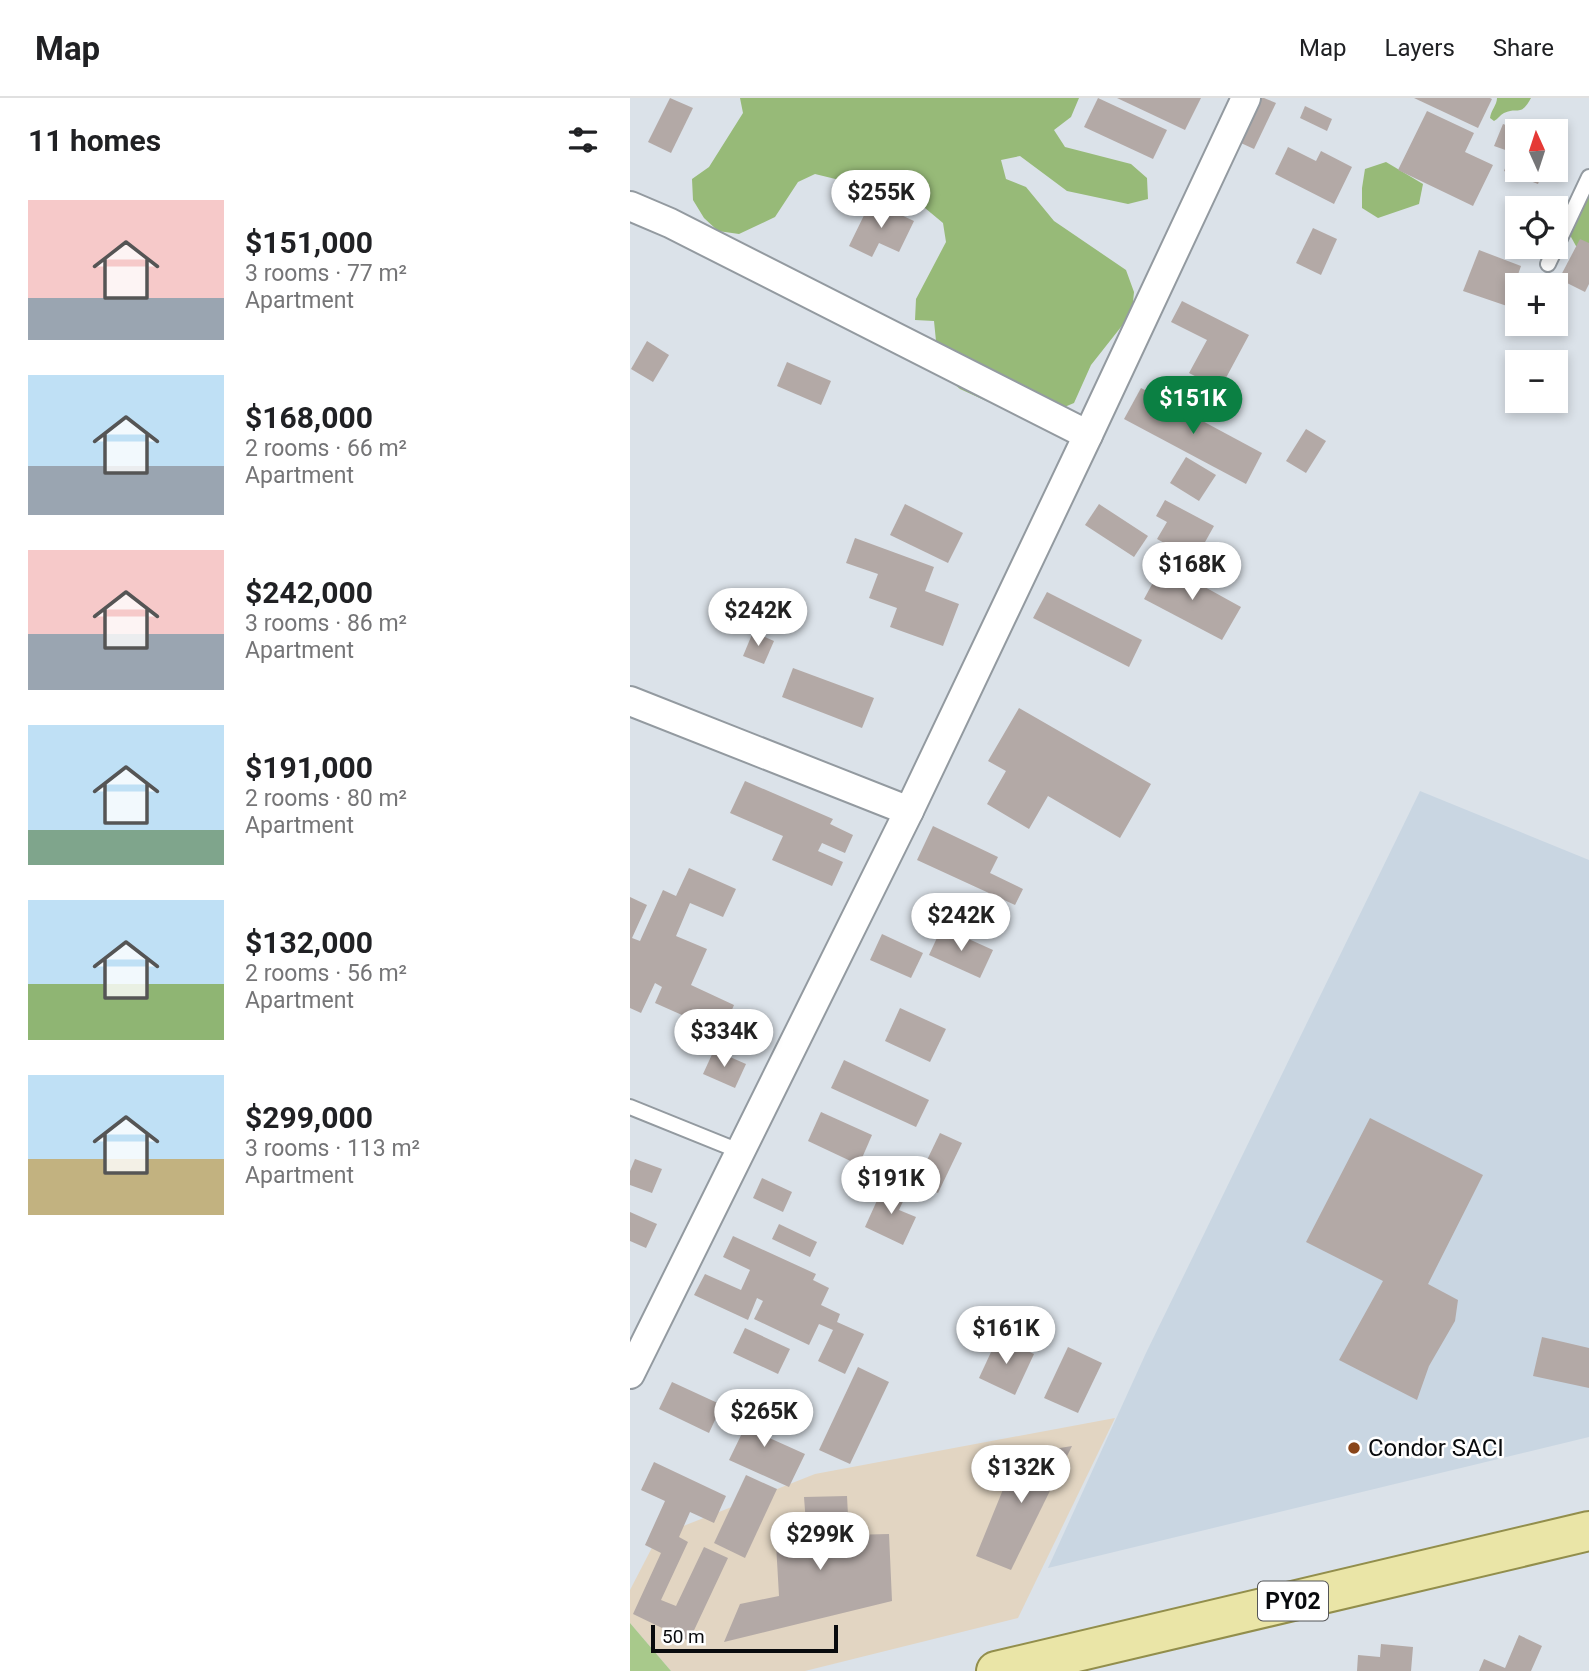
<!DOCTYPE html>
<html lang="en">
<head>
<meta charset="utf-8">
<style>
  body { margin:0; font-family:Roboto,sans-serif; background:#f6f6f6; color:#202124; height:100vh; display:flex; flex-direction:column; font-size:26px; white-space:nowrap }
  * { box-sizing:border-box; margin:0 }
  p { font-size:23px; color:#757577 }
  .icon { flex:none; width:38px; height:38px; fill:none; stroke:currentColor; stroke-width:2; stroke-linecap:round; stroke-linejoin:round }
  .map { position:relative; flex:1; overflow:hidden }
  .details { display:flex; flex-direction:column; background:#fff; width:630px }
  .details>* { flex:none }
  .needle { width:46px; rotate:357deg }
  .fabs { position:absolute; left:875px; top:21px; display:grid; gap:14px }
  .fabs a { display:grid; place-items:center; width:63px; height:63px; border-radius:0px; background:#fff; box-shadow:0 4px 10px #0003; font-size:35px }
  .scale { position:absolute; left:21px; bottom:18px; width:187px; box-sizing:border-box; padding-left:7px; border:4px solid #090b0e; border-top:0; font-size:19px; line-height:24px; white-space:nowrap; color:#090b0e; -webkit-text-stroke:5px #fff; paint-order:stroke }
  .price { position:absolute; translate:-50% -60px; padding:0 16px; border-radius:24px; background:#fff; color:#222; font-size:23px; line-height:46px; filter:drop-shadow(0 2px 4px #0008) }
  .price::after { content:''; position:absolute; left:50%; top:42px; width:21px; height:16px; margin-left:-10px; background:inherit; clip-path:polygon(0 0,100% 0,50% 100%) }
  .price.current { background:#0b8043; color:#fff }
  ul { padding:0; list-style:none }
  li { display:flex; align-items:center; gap:21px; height:175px; padding:0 28px }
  li span { display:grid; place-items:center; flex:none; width:196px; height:140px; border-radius:0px; color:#555 }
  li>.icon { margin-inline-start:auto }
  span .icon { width:84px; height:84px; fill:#fffc; stroke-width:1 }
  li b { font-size:30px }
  h2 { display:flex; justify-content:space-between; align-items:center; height:84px; padding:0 28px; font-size:30px }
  header { display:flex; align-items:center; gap:42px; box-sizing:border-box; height:98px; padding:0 35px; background:#fff; border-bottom:2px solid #e0e0e0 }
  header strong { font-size:33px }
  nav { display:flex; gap:38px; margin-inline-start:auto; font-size:24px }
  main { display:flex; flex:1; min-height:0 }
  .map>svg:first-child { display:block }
</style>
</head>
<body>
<header>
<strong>Map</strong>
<nav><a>Map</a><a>Layers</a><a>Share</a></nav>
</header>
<main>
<section class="details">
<h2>11 homes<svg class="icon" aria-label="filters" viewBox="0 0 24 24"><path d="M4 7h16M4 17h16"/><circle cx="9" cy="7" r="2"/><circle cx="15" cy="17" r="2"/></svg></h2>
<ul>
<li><span style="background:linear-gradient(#f6c9c9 70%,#9aa5b1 0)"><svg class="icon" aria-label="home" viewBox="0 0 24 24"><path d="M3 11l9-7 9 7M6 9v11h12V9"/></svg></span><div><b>$151,000</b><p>3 rooms · 77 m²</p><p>Apartment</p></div></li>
<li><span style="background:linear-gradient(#bfe0f5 65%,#9aa5b1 0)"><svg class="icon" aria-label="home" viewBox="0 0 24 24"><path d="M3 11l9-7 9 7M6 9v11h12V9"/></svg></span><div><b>$168,000</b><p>2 rooms · 66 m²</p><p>Apartment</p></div></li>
<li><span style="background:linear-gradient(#f6c9c9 60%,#9aa5b1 0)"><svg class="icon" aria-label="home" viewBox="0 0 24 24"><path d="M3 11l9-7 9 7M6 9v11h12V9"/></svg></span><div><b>$242,000</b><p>3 rooms · 86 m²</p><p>Apartment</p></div></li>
<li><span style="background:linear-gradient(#bfe0f5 75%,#7fa58c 0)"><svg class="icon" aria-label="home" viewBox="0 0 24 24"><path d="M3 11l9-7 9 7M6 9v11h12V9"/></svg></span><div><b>$191,000</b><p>2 rooms · 80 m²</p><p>Apartment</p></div></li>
<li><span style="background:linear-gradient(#bfe0f5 60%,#8fb573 0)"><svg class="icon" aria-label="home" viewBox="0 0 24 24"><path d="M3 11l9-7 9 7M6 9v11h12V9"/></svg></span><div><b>$132,000</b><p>2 rooms · 56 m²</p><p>Apartment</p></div></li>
<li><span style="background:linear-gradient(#bfe0f5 60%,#c2b280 0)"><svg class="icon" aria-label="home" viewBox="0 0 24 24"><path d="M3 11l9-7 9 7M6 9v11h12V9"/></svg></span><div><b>$299,000</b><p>3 rooms · 113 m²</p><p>Apartment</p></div></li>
</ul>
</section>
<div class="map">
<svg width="959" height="1573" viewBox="0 0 959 1573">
  <rect width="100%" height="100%" fill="#dbe2e9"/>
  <!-- commercial -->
  <path fill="#e2d5c2" d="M485 1320 388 1520 175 1573H41L0 1525V1492L28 1438 185 1376Z"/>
  <!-- built -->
  <path fill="#c9d6e2" d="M790 693 959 762V1339L418 1470 516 1255Z"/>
  <!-- green -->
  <path fill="#a8c98b" d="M0 1525 41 1573H0Z"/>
  <!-- forest -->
  <g fill="#97ba78">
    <path d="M110 0H449L441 19 424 32 435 49 501 66 517 80 518 101 498 106 437 93 390 58 371 62 376 81 396 89 424 123 496 172 504 194 502 215 461 267 444 305 425 313 365 307 330 291 295 261 306 243 304 223 285 222 286 201 316 144 313 125 283 100 185 76 168 84 145 119 109 136 88 133 74 120 63 102 62 81 79 69 113 15Z"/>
    <path d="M867 0H901C890 20 888 8 874 15 870 17 868 21 864 23L860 20C861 12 867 7 867 0Z"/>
    <path d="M756 64 793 86 789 106 748 120 732 110V90L735 71Z"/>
    <path d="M959 99V148H946L936 130 946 113Z"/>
  </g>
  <!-- building -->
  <g fill="#b3a9a6">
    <path d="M40 0 63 10 41 55 18 44Z"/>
    <path d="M468 0 537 32 523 61 454 29Z"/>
    <path d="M487 0H571L555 32Z"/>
    <path d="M620 0H634L646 5 624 51 600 40Z"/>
    <path d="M784 0H860L862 1 848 30Z"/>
    <path d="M675 8 702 21 697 33 670 20Z"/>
    <path d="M797 13 844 35 835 54 863 67 843 108 768 72Z"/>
    <path d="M873 26 893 33H887V72H913L908 86 874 73 881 54 864 48Z"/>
    <path d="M658 49 686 63 691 53 722 69 704 106 645 76Z"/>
    <path d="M241 103 284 123 269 154 249 145 242 159 219 148Z"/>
    <path d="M683 130 707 141 691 177 666 165Z"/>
    <path d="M950 141 959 145V186L955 194 929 181Z"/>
    <path d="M849 152 891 168 877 208 833 193Z"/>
    <path d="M552 203 619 237 590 291 559 275 577 242 541 224Z"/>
    <path d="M17 243 39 257 23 284 1 271Z"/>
    <path d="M157 264 201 283 191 307 147 288Z"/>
    <path d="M511 290 632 355 616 386 494 321Z"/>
    <path d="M676 331 696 343 676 375 656 363Z"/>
    <path d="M556 359 586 377 569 403 540 385Z"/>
    <path d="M535 402 584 428 565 462 527 441 537 424 526 418Z"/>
    <path d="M275 406 333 435 318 465 260 437Z"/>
    <path d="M469 406 518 438 504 459 455 427Z"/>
    <path d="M225 440 304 469 295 493 329 506 313 548 260 529 267 510 239 500 248 476 216 465Z"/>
    <path d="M533 466 611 509 592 542 514 501Z"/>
    <path d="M417 494 512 542 499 569 403 520Z"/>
    <path d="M123 534 144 543 134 566 113 558Z"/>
    <path d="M163 570 244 600 232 630 152 599Z"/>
    <path d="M389 610 521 686 490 740 418 698 399 731 357 706 376 673 358 663Z"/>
    <path d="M115 683 203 721 200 726 223 737 215 755 192 745 188 753 213 764 202 788 142 762 153 738 100 715Z"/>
    <path d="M303 728 368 759 360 775 393 791 385 807 287 762Z"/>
    <path d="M59 770 106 791 93 819 60 805 46 838 77 851 61 887 104 907 91 937 51 920 52 917 25 905 32 889 25 885 11 915 0 910V799L17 807 2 840 10 843 33 792 46 798Z"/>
    <path d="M312 829 363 852 350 880 299 857Z"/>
    <path d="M252 836 293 855 281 880 240 862Z"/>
    <path d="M270 910 316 931 300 964 255 943Z"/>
    <path d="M84 952 116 966 105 990 73 976Z"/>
    <path d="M214 962 299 1002 286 1029 201 990Z"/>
    <path d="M191 1014 242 1037 229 1067 178 1043Z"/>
    <path d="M740 1020 853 1077 798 1186 828 1202 825 1223 799 1268 787 1302 709 1262 753 1183 676 1144Z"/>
    <path d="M310 1035 332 1045 308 1095 286 1085Z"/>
    <path d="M5 1061 32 1071 22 1095 0 1087V1073Z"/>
    <path d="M132 1080 162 1094 153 1114 123 1100Z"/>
    <path d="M254 1087 276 1097 269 1112 286 1119 273 1147 235 1129Z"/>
    <path d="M0 1114 27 1126 16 1150 0 1143Z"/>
    <path d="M149 1126 187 1144 180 1159 142 1141Z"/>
    <path d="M103 1138 186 1176 183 1182 199 1190 191 1207 210 1216 207 1224 234 1236 215 1276 188 1263 203 1232 189 1226 179 1247 124 1221 133 1203 127 1200 118 1222 64 1197 75 1176 111 1192 120 1172 93 1159Z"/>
    <path d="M115 1230 160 1251 148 1276 103 1255Z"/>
    <path d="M368 1239 404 1256 385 1297 349 1280Z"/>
    <path d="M912 1239 959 1250V1290L903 1278Z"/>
    <path d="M438 1249 472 1265 448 1315 414 1300Z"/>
    <path d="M228 1269 259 1284 220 1366 189 1352Z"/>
    <path d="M42 1284 92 1307 79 1335 29 1311Z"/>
    <path d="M111 1307 142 1321 135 1338 175 1356 159 1389 99 1362 115 1329 103 1323Z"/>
    <path d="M442 1348 381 1472 346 1458 387 1357Z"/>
    <path d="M24 1364 96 1398 84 1425 60 1414 49 1439 58 1444 31 1502 46 1508 74 1449 98 1460 59 1543 3 1516 31 1455 15 1447 35 1403 11 1392Z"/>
    <path d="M116 1377 147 1391 115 1460 84 1445Z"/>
    <path d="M217 1398 219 1437 259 1436 262 1503 94 1544 110 1506 149 1498 145 1428 176 1426 174 1399Z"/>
    <path d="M889 1537 912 1548 901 1573H849L854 1561 875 1570Z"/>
    <path d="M751 1546 783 1549 781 1573H727L728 1557 750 1559Z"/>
  </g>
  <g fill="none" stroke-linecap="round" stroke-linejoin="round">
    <defs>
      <g id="service">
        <path d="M918 166 959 79"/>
        <path d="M0 1009 109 1053"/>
      </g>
      <g id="minor">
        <path d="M0 108 40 125 458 337"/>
        <path d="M0 603 279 713"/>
        <path d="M0 1276 279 713 458 337 616 0"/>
      </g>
      <path id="primary" d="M366 1573 959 1433"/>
    </defs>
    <!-- service casing -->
    <use href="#service" stroke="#939aa0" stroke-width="18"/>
    <!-- minor casing -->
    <use href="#minor" stroke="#939aa0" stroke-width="32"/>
    <!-- primary casing -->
    <use href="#primary" stroke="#928e4c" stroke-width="42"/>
    <!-- service -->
    <use href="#service" stroke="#fff" stroke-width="14"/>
    <!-- minor -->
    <use href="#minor" stroke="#fff" stroke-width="28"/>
    <!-- primary -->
    <use href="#primary" stroke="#eae5a7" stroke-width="38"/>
  </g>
  <!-- markers -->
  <circle fill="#894519" stroke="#fff" stroke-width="2.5" cx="724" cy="1350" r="7"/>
  <g text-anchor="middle" stroke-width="5" stroke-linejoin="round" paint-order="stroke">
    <!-- shield labels -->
    <rect fill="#fff" stroke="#535456" stroke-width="2" x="628" y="1483.5" width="70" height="39" rx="5"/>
    <g font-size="23" font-weight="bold" fill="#090b0e">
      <text x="663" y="1511">PY02</text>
    </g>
    <!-- poi labels -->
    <g font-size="24" fill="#090b0e" stroke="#fff" text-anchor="start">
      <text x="738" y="1358">Condor SACI</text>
    </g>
  </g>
</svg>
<div class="fabs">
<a><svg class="needle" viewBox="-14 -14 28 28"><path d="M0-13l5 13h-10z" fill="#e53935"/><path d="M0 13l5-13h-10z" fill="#757577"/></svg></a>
<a><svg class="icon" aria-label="locate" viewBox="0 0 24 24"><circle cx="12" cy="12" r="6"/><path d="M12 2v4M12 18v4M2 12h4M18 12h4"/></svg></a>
<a>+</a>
<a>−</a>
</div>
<div class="scale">50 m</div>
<b class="price" style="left:251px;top:132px">$255K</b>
<b class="price current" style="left:563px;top:338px">$151K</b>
<b class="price" style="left:562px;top:504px">$168K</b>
<b class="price" style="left:128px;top:550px">$242K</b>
<b class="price" style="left:331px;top:855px">$242K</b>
<b class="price" style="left:94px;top:971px">$334K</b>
<b class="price" style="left:261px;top:1118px">$191K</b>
<b class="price" style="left:376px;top:1268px">$161K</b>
<b class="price" style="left:134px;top:1351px">$265K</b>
<b class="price" style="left:391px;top:1407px">$132K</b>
<b class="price" style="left:190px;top:1474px">$299K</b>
</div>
</main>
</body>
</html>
